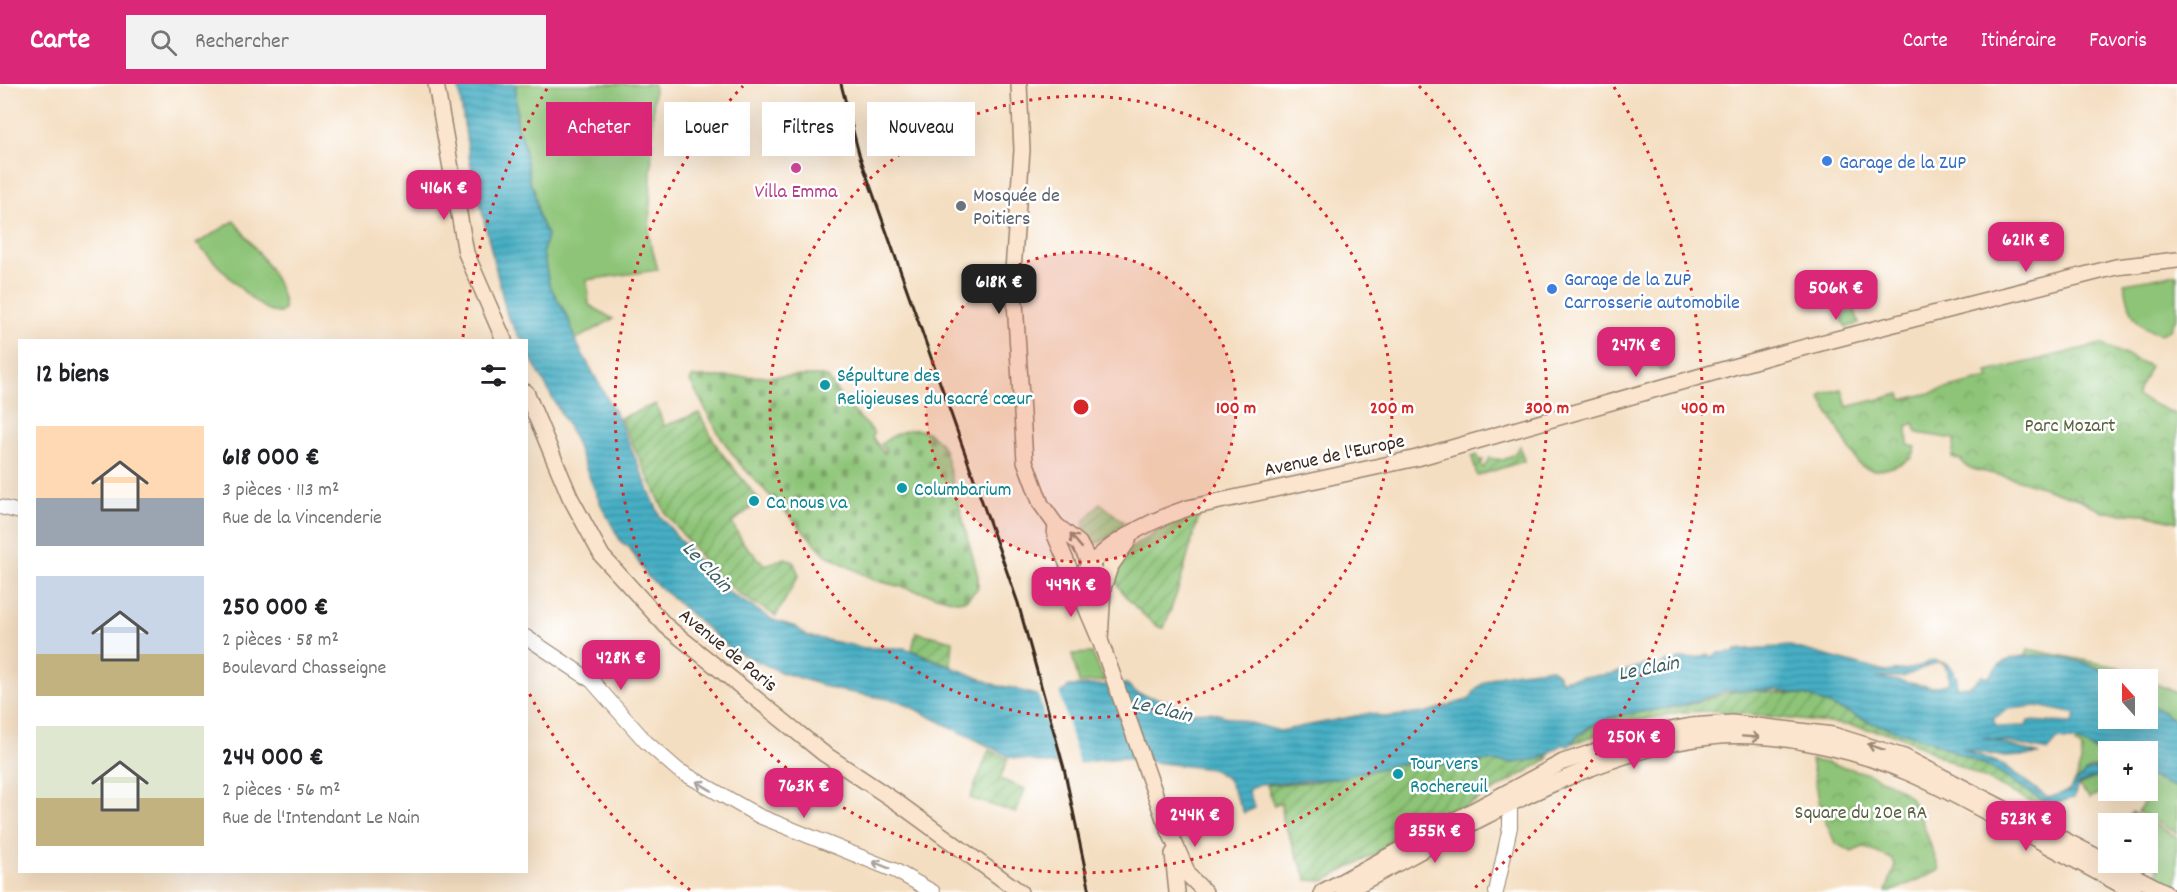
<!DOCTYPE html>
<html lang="fr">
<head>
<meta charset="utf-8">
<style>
  body { margin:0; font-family:Dekko,sans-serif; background:#f2f2f2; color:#202124; height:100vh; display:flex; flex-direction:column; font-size:22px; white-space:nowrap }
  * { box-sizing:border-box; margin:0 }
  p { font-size:20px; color:#757577 }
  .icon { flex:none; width:33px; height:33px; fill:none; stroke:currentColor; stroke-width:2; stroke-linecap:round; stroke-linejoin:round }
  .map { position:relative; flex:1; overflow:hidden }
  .sheet { position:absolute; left:18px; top:255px; width:510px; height:534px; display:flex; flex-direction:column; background:#fff; border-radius:0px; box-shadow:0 6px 24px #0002 }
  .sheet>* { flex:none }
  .top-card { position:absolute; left:546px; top:18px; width:570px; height:54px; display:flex; gap:12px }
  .needle { width:39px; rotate:339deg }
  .buttons { position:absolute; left:2098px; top:585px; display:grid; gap:12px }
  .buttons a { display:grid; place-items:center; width:60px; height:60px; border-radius:0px; background:#fff; box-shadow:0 6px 24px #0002; font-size:30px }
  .price { position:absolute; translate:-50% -51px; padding:0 14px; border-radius:12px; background:#db2777; color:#fff; font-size:20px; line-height:39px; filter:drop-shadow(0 2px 3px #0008) }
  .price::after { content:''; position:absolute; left:50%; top:36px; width:18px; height:14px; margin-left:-9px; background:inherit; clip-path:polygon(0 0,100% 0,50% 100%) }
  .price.current { background:#222; color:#fff }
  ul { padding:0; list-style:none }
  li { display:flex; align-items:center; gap:18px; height:150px; padding:0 18px }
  li span { display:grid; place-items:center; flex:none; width:168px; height:120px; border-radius:0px; color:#555 }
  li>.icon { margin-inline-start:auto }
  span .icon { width:72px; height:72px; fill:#fffc; stroke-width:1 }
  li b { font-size:26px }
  h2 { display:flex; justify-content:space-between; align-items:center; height:72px; padding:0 18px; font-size:26px }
  .chip { padding:0 21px; border-radius:0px; background:#fff; box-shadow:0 6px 24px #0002; font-size:21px; line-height:54px }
  .chip.current { background:#db2777; color:#fff }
  header { display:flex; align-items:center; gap:36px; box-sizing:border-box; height:84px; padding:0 30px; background:#db2777; color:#fff }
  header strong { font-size:28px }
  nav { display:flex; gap:33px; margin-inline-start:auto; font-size:21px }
  .search { width:420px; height:54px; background:#f2f2f2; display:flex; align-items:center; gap:15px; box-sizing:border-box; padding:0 21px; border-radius:0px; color:#757577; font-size:22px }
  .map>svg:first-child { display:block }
</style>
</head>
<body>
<header>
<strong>Carte</strong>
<div class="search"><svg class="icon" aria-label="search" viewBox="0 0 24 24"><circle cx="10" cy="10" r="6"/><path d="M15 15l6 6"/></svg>Rechercher</div>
<nav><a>Carte</a><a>Itinéraire</a><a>Favoris</a></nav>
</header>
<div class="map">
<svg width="2177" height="808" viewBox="0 0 2177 808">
  <defs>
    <pattern id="cemetery-stones" width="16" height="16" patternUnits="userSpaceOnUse" patternTransform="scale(1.5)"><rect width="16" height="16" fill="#8dc477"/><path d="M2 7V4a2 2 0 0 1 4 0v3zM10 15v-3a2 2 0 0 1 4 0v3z" fill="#749f61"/></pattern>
    <pattern id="park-crowns" width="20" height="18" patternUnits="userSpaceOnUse" patternTransform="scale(1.5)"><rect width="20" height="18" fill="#8dc477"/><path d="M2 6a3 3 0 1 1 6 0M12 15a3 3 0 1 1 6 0" fill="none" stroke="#749f61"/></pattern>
    <pattern id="garden-furrows" width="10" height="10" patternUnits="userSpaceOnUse" patternTransform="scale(1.5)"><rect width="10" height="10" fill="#8dc477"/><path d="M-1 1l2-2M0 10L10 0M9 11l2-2" fill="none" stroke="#749f61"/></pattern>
    <pattern id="water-rules" width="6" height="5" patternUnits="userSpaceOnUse" patternTransform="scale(1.5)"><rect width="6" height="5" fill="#46afc5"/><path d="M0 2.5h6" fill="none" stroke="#3c8f9f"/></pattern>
  </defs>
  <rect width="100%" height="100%" fill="#fff"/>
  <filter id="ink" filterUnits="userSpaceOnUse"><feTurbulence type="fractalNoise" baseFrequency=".0167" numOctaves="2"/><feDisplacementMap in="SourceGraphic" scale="12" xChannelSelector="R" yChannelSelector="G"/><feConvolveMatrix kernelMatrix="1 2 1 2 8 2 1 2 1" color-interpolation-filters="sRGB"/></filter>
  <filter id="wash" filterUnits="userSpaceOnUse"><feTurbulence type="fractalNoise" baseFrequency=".008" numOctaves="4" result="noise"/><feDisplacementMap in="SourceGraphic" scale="24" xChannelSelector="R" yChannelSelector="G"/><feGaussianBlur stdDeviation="1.35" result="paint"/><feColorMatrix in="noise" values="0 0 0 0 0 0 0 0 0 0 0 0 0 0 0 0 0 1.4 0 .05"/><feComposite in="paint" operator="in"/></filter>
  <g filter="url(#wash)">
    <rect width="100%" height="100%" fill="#f4dec1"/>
    <!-- grass -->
    <g fill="#8dc477" stroke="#64774a" stroke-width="1.5">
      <path d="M516 0H654L649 153 658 186 587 196 589 221 613 235 575 256 569 236 549 200 543 168 547 151 539 134 534 105 530 99 522 51 517 45Z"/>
      <path d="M234 137C250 158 285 197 284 225L280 229C258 231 215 175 196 160Z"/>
      <path d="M2177 190V232L2170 246 2160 250C2130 241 2131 226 2124 199Z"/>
      <path d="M1844 199H1847L1859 240 1846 243C1837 232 1843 212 1844 199Z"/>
      <path d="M2028 565 2118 583 2124 585 2123 590 2137 595H2115L2102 585 2064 573H2026Z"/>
      <path d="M1092 569 1105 597 1079 599 1072 570Z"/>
      <path d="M2154 599 2177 609V638L2148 618V600L2153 602Z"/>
      <path d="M2078 657 2109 673 2103 677V683L2092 684 2075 698 2081 678 2082 665 2075 660Z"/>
      <path d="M2109 688V704L2090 714 2078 701Z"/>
      <path d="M2148 692 2177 704V749L2138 728 2152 703 2148 702Z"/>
      <path d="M2132 728 2177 753V808L2153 796 2159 785 2148 778V740H2125Z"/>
    </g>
    <!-- cemetery -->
    <path fill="url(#cemetery-stones)" stroke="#64774a" stroke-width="1.5" d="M822 292 827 293 845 319 871 345 874 350 872 353 884 369 886 367 881 360C903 343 927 337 944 365L978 492V504L966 516 956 517 874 496 826 471 739 379 720 352 690 297 692 293Z"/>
    <!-- park -->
    <g fill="url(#park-crowns)" stroke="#64774a" stroke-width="1.5">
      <path d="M2101 260 2150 282 2136 312 2177 331V438L2145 430 2103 428 2081 416 2016 395 1968 384 1961 376 1952 373 1955 355 1917 349 1914 339 1907 342 1908 361 1916 363 1912 374C1896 383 1872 393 1858 379L1820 314 1823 310 1842 305 1847 323 1900 310 1902 316 1989 294 1987 288Z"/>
      <path d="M1811 676C1839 681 1901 694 1915 721 1925 741 1931 765 1940 786L1891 808H1886L1895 781 1892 775 1863 763 1852 768 1835 759 1821 726Z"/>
    </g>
    <!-- garden -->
    <g fill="url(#garden-furrows)" stroke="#64774a" stroke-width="1.5">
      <path d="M1665 253 1668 285 1660 287 1650 254Z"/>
      <path d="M656 320 664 342 699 329 719 366 760 417 732 439 744 460 765 481 785 474 793 477 799 491 776 532 740 511 708 482 666 430 620 334Z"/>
      <path d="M1520 362 1524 377 1477 392 1472 373 1477 371 1479 376H1483L1481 381 1484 384 1489 374 1504 376 1514 370Z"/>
      <path d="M1100 419 1127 441C1115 449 1104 462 1089 458L1083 439Z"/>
      <path d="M1200 428 1179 503 1164 544 1159 543C1148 536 1117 508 1116 495 1113 463 1176 436 1200 428Z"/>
      <path d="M916 548 953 557 951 582 912 566Z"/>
      <path d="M1743 606 1805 611 1875 640 1928 656 1991 684 2050 721 2058 719 2059 732 1898 651 1846 641 1719 627 1681 628 1606 643 1605 648 1570 660C1603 625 1640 631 1685 621 1705 617 1722 608 1743 606Z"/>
      <path d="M989 666 1008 675 1000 695 1025 705 1016 729 970 714Z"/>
      <path d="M1549 671 1548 675 1483 713 1324 797 1307 796 1282 734 1281 719 1274 722 1267 701 1314 698 1409 678 1440 681 1488 677 1513 679 1540 675Z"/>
    </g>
    <!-- water -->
    <path fill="url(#water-rules)" stroke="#406c72" stroke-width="1.5" fill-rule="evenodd" d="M458 0H516L517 45 522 51 530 99 534 105 539 134 547 151 543 168 549 200 569 236 575 256 619 336 660 432 701 481 717 494 728 508 773 536 796 543 807 552 865 564H905L998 602C1022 602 1050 626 1069 602L1127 600 1136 609 1167 617 1189 629 1210 628 1280 647 1371 629 1384 633 1424 629 1470 615C1484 585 1521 590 1550 584L1555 587 1563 598 1565 595 1611 590 1649 580 1660 582 1668 577 1673 579 1679 575 1703 573 1707 570 1712 573 1719 569 1735 568 1736 566 1790 562 1886 588 1916 584 1933 576 1948 580 1957 594 1956 603 1970 602 1983 591 1989 593C2008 555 2088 573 2115 595L2109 596V634H2148V618L2177 638V704L2148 692V668H2109V688L2078 700 2074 714 2051 721 1991 684 1928 656 1875 640 1805 611 1774 606 1725 607 1684 621 1610 633 1611 635C1594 637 1579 649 1569 662L1563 660 1540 675 1513 679 1488 677 1440 681 1409 678 1333 695 1259 700 1248 706 1255 724 1244 729 1228 695 1212 685 1120 674 1057 681 1010 673 899 617 837 606 781 588 731 565 647 492 629 463 621 458 600 419 572 350 527 267 526 256H521L507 231 470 78ZM1938 578 1945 581 1950 596 1947 600 1932 603 1875 593H1903ZM2037 622 2076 630 2073 639 2028 637 2026 642 1998 643 1994 639V634L2008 625ZM1983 653 2048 667 2058 655 2077 657 2109 673 2103 677V683L2086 688 2075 698 2069 707 2048 714 2004 681 1962 665 2005 673 2040 671Z"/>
    <!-- pier -->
    <path fill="#f4dec1" d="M1059 607 1079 680 1058 684 1038 609 1043 611Z"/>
  </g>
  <g filter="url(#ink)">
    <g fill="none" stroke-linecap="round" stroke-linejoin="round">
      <defs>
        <g id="tertiary">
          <path d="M0 423 20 428"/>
          <path d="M526 553 592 597 646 658 678 686 759 732 896 787 933 808"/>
          <path d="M1496 808 1510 743V722L1513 710"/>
        </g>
        <g id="secondary">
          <path d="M436 0 466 169 504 256"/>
          <path d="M1019 0 1022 66 1013 186 1025 377 1041 420 1056 441 1079 459 1103 504 1100 556"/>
          <path d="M526 308 570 413 602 472 666 542 823 669 898 719 1020 808"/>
          <path d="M1056 441 1055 451 1100 556 1164 735 1189 792 1205 808"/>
          <path d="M1076 498C1100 462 1148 437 1188 424L1417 374 1771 272 1971 220 2116 183 2177 176"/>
          <path d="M1103 504 1110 483 1128 457"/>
          <path d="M1173 770 1177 808"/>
          <path d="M1322 808 1563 678 1650 650 1691 642 1732 639 1833 651 1904 673 2165 808"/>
          <path d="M1344 808C1454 751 1587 666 1710 653 1772 646 1853 665 1909 689 1937 701 1964 716 1990 730 2038 756 2086 782 2134 808"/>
        </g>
      </defs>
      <!-- tertiary casing -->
      <use href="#tertiary" stroke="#988470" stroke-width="16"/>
      <!-- secondary casing -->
      <use href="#secondary" stroke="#988470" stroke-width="18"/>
      <!-- tertiary -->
      <use href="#tertiary" stroke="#fff" stroke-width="14"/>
      <!-- secondary -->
      <use href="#secondary" stroke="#fbe5cf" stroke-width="15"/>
      <!-- rail -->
      <path stroke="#3b2a1e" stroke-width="3" d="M841 0 859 70 1018 519 1064 684 1090 808"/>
    </g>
    <!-- one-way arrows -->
    <defs><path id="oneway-shaft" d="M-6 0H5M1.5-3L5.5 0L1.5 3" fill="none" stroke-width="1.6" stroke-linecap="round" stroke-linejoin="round" transform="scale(1.5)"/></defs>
    <g stroke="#9b8876">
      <use href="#oneway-shaft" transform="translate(1076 457) rotate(-130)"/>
      <use href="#oneway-shaft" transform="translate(1751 653) rotate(4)"/>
      <use href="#oneway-shaft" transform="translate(1876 663) rotate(-161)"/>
    </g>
    <g stroke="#a79f9a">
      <use href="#oneway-shaft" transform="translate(704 702) rotate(-149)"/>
      <use href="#oneway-shaft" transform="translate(881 781) rotate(-158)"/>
    </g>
  </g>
  <!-- distance rings -->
  <circle cx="1081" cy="323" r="155" fill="#d62828" fill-opacity=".12"/>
  <g fill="none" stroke="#d62828" stroke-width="3" stroke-dasharray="3 6">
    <circle cx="1081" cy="323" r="155"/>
    <circle cx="1081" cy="323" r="311"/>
    <path d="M1419 2A466 466 0 1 1 743 2"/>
    <path d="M690 806A622 622 0 0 1 527 605M463 253A622 622 0 0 1 548 3M1614 3A622 622 0 0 1 1472 806"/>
  </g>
  <!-- markers -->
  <g fill="#3f7fe0" stroke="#fff" stroke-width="2">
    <circle cx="1827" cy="77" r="6"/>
    <circle cx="1552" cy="205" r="6"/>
  </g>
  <circle fill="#d1479c" stroke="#fff" stroke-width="2" cx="796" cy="84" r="6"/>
  <circle fill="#6b7280" stroke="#fff" stroke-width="2" cx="961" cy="122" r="6"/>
  <g fill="#0f9aa8" stroke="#fff" stroke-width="2">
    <circle cx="825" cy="301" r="6"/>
    <circle cx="902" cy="404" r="6"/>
    <circle cx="754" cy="417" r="6"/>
    <circle cx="1398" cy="690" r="6"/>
  </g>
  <g text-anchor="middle" stroke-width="5" stroke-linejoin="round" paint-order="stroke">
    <!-- shop labels -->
    <g font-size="20" fill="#366cbe" stroke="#fff" text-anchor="start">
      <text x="1839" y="84">Garage de la ZUP</text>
      <text x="1564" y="201">Garage de la ZUP<tspan x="1564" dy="23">Carrosserie automobile</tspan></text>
    </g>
    <!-- hotel labels -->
    <g font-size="20" fill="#b23c85" stroke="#fff">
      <text x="796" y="113">Villa Emma</text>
    </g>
    <!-- worship labels -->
    <g font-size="20" fill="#5b616d" stroke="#fff" text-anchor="start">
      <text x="973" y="117">Mosquée de<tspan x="973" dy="23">Poitiers</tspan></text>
    </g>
    <!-- culture labels -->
    <g font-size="20" fill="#0d838f" stroke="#fff" text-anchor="start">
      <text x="837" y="297">Sépulture des<tspan x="837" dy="23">Religieuses du sacré cœur</tspan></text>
      <text x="914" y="411">Columbarium</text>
      <text x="766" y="424">Ca nous va</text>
      <text x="1410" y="685">Tour vers<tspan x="1410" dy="23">Rochereuil</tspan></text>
    </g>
    <!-- park labels -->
    <g font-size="20" fill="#58603d" stroke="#fff">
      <text x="2070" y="347">Parc Mozart</text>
      <text x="1861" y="734">Square du 20e RA</text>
    </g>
    <!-- street labels -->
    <g font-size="20" fill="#3b2a1e" stroke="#fff">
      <text transform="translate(1334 370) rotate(-12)" y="7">Avenue de l'Europe</text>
      <text transform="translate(729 565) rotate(39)" y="7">Avenue de Paris</text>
    </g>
    <!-- water labels -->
    <g font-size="21" font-style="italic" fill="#3f5f61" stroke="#fff">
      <text transform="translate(708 482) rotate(46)" y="7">Le Clain</text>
      <text transform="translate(1648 583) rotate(-11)" y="7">Le Clain</text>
      <text transform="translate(1162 624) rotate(13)" y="7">Le Clain</text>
    </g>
  </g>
  <circle cx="1081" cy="323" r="9" fill="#d62828" stroke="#fff" stroke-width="3"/>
  <g font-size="18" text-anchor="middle" font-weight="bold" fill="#d62828" stroke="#fff" stroke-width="5" stroke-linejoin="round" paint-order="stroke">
    <text x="1236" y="329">100 m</text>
    <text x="1392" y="329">200 m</text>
    <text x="1547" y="329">300 m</text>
    <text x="1703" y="329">400 m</text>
  </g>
</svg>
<div class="buttons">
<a><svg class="needle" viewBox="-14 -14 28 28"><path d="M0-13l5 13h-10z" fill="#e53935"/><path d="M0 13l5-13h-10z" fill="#757577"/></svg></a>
<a>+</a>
<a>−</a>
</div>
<b class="price" style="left:444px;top:137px">416K €</b>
<b class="price" style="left:2026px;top:189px">621K €</b>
<b class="price current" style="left:999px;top:231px">618K €</b>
<b class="price" style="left:1836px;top:237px">506K €</b>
<b class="price" style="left:1636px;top:294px">247K €</b>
<b class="price" style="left:1071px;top:534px">449K €</b>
<b class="price" style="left:621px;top:607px">428K €</b>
<b class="price" style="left:1634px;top:686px">250K €</b>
<b class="price" style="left:804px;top:735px">763K €</b>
<b class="price" style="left:1195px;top:764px">244K €</b>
<b class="price" style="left:2026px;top:768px">523K €</b>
<b class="price" style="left:1435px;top:780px">355K €</b>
<div class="top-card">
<a class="chip current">Acheter</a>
<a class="chip">Louer</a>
<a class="chip">Filtres</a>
<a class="chip">Nouveau</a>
</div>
<section class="sheet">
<h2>12 biens<svg class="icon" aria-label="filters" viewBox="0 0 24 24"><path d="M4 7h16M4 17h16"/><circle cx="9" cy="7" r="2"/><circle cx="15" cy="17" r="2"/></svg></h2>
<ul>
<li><span style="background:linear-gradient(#ffd9b3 60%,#9aa5b1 0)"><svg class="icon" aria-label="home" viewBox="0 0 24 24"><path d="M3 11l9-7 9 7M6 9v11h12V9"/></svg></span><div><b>618 000 €</b><p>3 pièces · 113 m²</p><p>Rue de la Vincenderie</p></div></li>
<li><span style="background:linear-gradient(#c9d6e8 65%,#c2b280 0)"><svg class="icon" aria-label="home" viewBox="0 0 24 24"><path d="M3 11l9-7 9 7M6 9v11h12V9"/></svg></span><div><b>250 000 €</b><p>2 pièces · 58 m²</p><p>Boulevard Chasseigne</p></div></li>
<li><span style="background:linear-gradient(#dfe7d0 60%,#c2b280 0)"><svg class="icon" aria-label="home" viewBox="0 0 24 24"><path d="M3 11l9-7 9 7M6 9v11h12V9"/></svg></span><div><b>244 000 €</b><p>2 pièces · 56 m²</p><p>Rue de l'Intendant Le Nain</p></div></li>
</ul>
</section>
</div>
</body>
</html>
